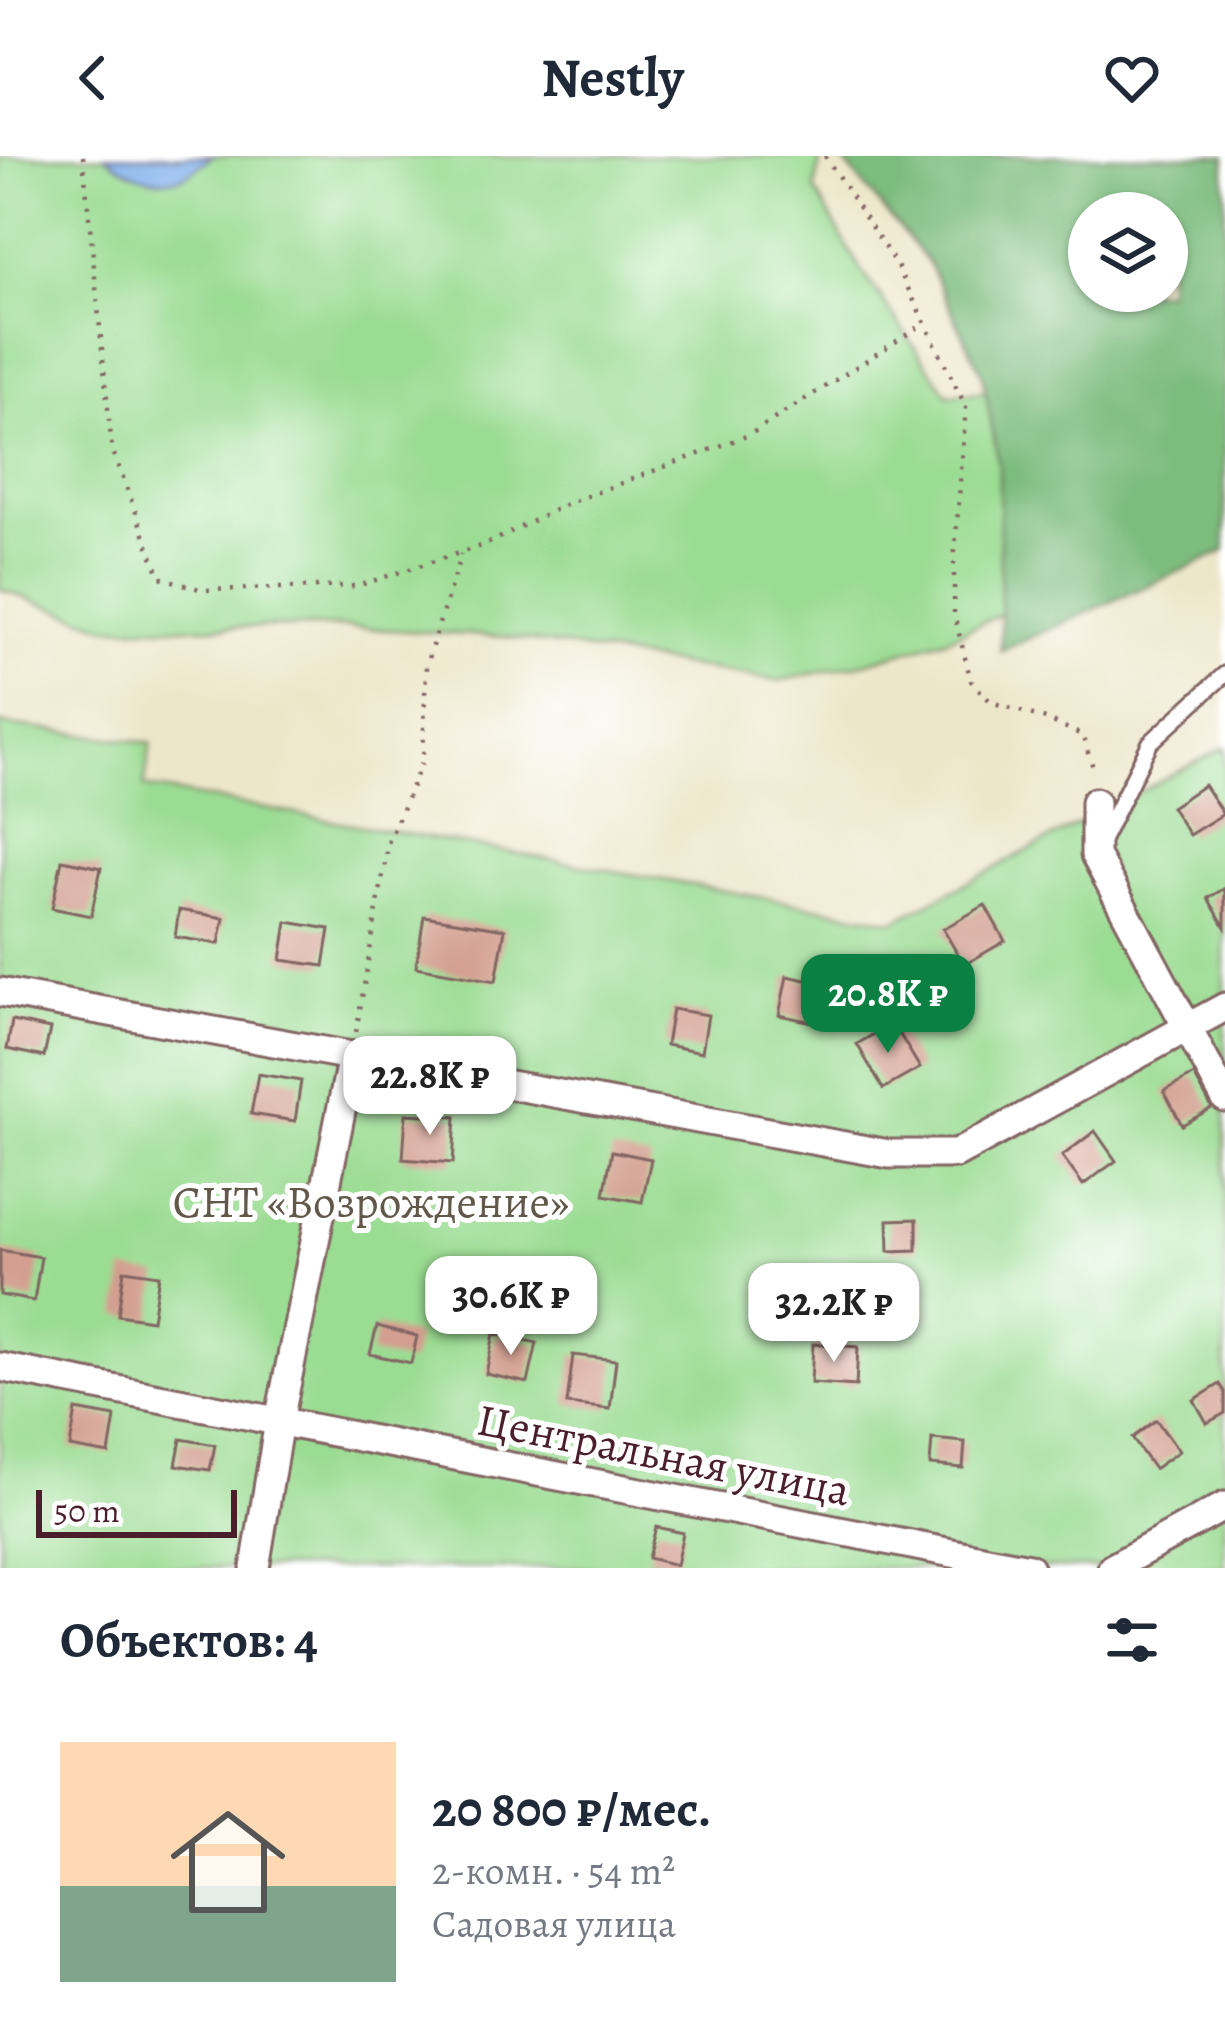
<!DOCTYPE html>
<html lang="ru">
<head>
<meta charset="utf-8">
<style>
  body { margin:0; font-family:Alegreya,serif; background:#f6f6f7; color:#1f2937; height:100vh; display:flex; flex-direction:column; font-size:45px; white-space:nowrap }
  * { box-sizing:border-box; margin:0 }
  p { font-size:39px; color:#747a83 }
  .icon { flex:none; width:66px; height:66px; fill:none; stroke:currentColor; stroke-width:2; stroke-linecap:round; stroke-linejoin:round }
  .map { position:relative; height:1412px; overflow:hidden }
  .details { display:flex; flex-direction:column; background:#fff; flex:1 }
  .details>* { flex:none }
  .tools { position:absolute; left:1068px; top:36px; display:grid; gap:24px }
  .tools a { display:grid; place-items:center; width:120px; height:120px; border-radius:50%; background:#fff; box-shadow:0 3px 9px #0004; font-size:60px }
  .scale { position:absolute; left:36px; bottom:30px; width:201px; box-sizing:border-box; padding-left:12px; border:6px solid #4a1f2b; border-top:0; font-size:33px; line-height:42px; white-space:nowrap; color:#4a1f2b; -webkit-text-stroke:9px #fff; paint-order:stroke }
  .price { position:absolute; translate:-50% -102px; padding:0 27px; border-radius:24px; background:#fff; color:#222; font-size:39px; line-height:78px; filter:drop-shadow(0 3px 6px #0008) }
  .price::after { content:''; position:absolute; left:50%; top:72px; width:36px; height:27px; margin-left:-18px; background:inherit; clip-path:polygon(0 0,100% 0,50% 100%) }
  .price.on { background:#0b8043; color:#fff }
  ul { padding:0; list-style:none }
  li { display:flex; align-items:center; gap:36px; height:300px; padding:0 60px }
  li+li { border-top:3px solid #e0e1e3 }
  li span { display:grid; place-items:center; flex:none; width:336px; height:240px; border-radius:0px; color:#555 }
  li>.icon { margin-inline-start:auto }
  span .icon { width:144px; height:144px; fill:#fffc; stroke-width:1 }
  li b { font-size:51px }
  h2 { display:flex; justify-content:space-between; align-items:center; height:144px; padding:0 60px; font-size:51px }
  header { display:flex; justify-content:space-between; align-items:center; height:156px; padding:0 60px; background:#fff; font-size:54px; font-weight:700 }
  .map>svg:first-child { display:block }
</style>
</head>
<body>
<header><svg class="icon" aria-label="back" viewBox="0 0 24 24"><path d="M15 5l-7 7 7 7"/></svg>Nestly<svg class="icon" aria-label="heart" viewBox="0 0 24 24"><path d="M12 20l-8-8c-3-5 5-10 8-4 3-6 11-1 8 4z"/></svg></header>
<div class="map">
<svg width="1225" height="1412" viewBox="0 0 1225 1412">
  <rect width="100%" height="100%" fill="#fff"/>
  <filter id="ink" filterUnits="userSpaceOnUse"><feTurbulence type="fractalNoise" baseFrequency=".00833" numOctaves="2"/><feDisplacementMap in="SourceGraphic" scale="24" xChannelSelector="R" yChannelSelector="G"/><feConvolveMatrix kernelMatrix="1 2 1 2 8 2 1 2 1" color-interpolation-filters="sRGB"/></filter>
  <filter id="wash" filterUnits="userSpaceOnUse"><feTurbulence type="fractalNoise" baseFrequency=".004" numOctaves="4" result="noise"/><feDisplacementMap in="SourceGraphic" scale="48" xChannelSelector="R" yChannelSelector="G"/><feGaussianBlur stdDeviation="2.7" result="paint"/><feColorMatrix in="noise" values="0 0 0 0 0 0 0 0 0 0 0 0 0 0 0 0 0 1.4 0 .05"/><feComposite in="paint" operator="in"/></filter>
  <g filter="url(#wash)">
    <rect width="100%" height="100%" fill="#ede7ca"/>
    <!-- green -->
    <g fill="#9bdc93" stroke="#727e5f" stroke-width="3">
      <path d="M0 0H821L815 34 858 109 948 239 1198 216 1225 358 943 484 868 506 778 525 508 481 342 471H108L0 433Z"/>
      <path d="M0 568 151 587 144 631 894 765 1225 591V1412H0Z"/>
    </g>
    <!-- forest -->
    <path fill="#7cbc7d" stroke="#636e54" stroke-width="3" fill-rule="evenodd" d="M839 0H1225V395L1001 495 999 309 982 217 928 106ZM1089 57H1167V135H1089Z"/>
    <!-- water -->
    <path fill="#80b0eb" stroke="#65688b" stroke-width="3" d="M105 0H213C203 6 190 19 179 22 154 30 124 15 105 0Z"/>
    <g id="blocks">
      <!-- building -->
      <g fill="#d39f90">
        <path d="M1204 629 1223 658 1189 679 1171 651Z"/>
        <path d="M62 704 101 712 91 760 52 752Z"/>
        <path d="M1225 732V771L1208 742Z"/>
        <path d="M985 749 1005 785 964 809 943 773Z"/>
        <path d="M179 754 224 762 219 788 175 781Z"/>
        <path d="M424 760 505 773 496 825 416 811Z"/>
        <path d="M287 766 330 773 324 810 281 804Z"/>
        <path d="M787 820 825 828 817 867 779 859Z"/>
        <path d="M672 853 708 859 702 896 666 889Z"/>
        <path d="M12 865 50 873 44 901 7 893Z"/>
        <path d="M893 867 920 912 883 933 857 888Z"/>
        <path d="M258 918 301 925 295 965 251 958Z"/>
        <path d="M1194 919 1212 952 1182 969 1164 935Z"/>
        <path d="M406 958 456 961 453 1007 403 1003Z"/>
        <path d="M1095 975 1116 1005 1083 1029 1062 1000Z"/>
        <path d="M612 995 651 1003 642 1046 604 1039Z"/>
        <path d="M917 1063V1094L889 1095 888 1064Z"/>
        <path d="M0 1094 41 1101 34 1145 0 1139Z"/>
        <path d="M124 1114 159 1119 152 1164 118 1159Z"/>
        <path d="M377 1170 417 1180 411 1207 370 1198Z"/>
        <path d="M494 1178 537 1187 528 1227 486 1218Z"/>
        <path d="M813 1188 858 1191 856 1230 811 1227Z"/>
        <path d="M573 1199 616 1204 610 1253 567 1248Z"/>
        <path d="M1220 1228 1225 1236V1257L1207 1267 1194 1244Z"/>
        <path d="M76 1254 115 1261 109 1298 70 1291Z"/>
        <path d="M1156 1264 1179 1295 1154 1313 1132 1282Z"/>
        <path d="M181 1283 215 1289 210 1314 176 1309Z"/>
        <path d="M932 1283 965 1286 963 1312 930 1309Z"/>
        <path d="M656 1371 683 1377 676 1409 648 1402Z"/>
      </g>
    </g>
  </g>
  <g filter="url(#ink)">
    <use href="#blocks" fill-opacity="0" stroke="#836563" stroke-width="3"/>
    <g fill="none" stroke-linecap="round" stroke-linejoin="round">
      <defs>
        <path id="service" d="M1102 684 1150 587 1225 518"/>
        <g id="minor">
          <path d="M1095 646V699L1225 942"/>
          <path d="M0 836 889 998H956L1225 851"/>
          <path d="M0 1211 1029 1412"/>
          <path d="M255 1412 279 1265 352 900"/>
          <path d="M1112 1412 1225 1350"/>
        </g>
      </defs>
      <!-- service casing -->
      <use href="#service" stroke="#836563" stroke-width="20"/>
      <!-- minor casing -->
      <use href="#minor" stroke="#836563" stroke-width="33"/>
      <!-- path -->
      <g stroke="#836563" stroke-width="4.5" stroke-dasharray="3 9" stroke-linecap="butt">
        <path d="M83 0 112 293 160 421 203 434 357 430 487 388 566 348 749 279 925 167"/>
        <path d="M825 0 897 110 966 251 954 406V458L971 525 991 546 1046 563 1082 579 1095 617"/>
        <path d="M356 876 389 684 423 604 426 509 461 398"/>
      </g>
      <!-- service -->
      <use href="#service" stroke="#fff" stroke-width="14"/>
      <!-- minor -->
      <use href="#minor" stroke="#fff" stroke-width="27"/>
    </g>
  </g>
  <g text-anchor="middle" stroke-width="10" stroke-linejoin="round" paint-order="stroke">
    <!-- park labels -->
    <g font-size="45" fill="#62584a" stroke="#fff">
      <text x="371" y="1061">СНТ «Возрождение»</text>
    </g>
    <!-- street labels -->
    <g font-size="45" fill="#4a1f2b" stroke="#fff">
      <text transform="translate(664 1298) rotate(11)" y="16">Центральная улица</text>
    </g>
  </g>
</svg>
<div class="tools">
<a><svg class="icon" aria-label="layers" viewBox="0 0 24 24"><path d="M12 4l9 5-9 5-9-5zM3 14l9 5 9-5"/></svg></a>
</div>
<div class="scale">50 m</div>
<b class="price on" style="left:888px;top:900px">20.8K ₽</b>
<b class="price" style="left:430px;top:982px">22.8K ₽</b>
<b class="price" style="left:511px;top:1202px">30.6K ₽</b>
<b class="price" style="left:834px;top:1209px">32.2K ₽</b>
</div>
<section class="details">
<h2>Объектов: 4<svg class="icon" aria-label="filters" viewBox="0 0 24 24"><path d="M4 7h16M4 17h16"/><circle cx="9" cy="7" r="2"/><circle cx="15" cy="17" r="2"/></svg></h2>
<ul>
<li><span style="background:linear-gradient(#ffd9b3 60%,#7fa58c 0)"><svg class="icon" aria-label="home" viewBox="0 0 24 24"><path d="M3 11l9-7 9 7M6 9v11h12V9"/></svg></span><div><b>20 800 ₽/мес.</b><p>2-комн. · 54 m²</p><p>Садовая улица</p></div></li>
</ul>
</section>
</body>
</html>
